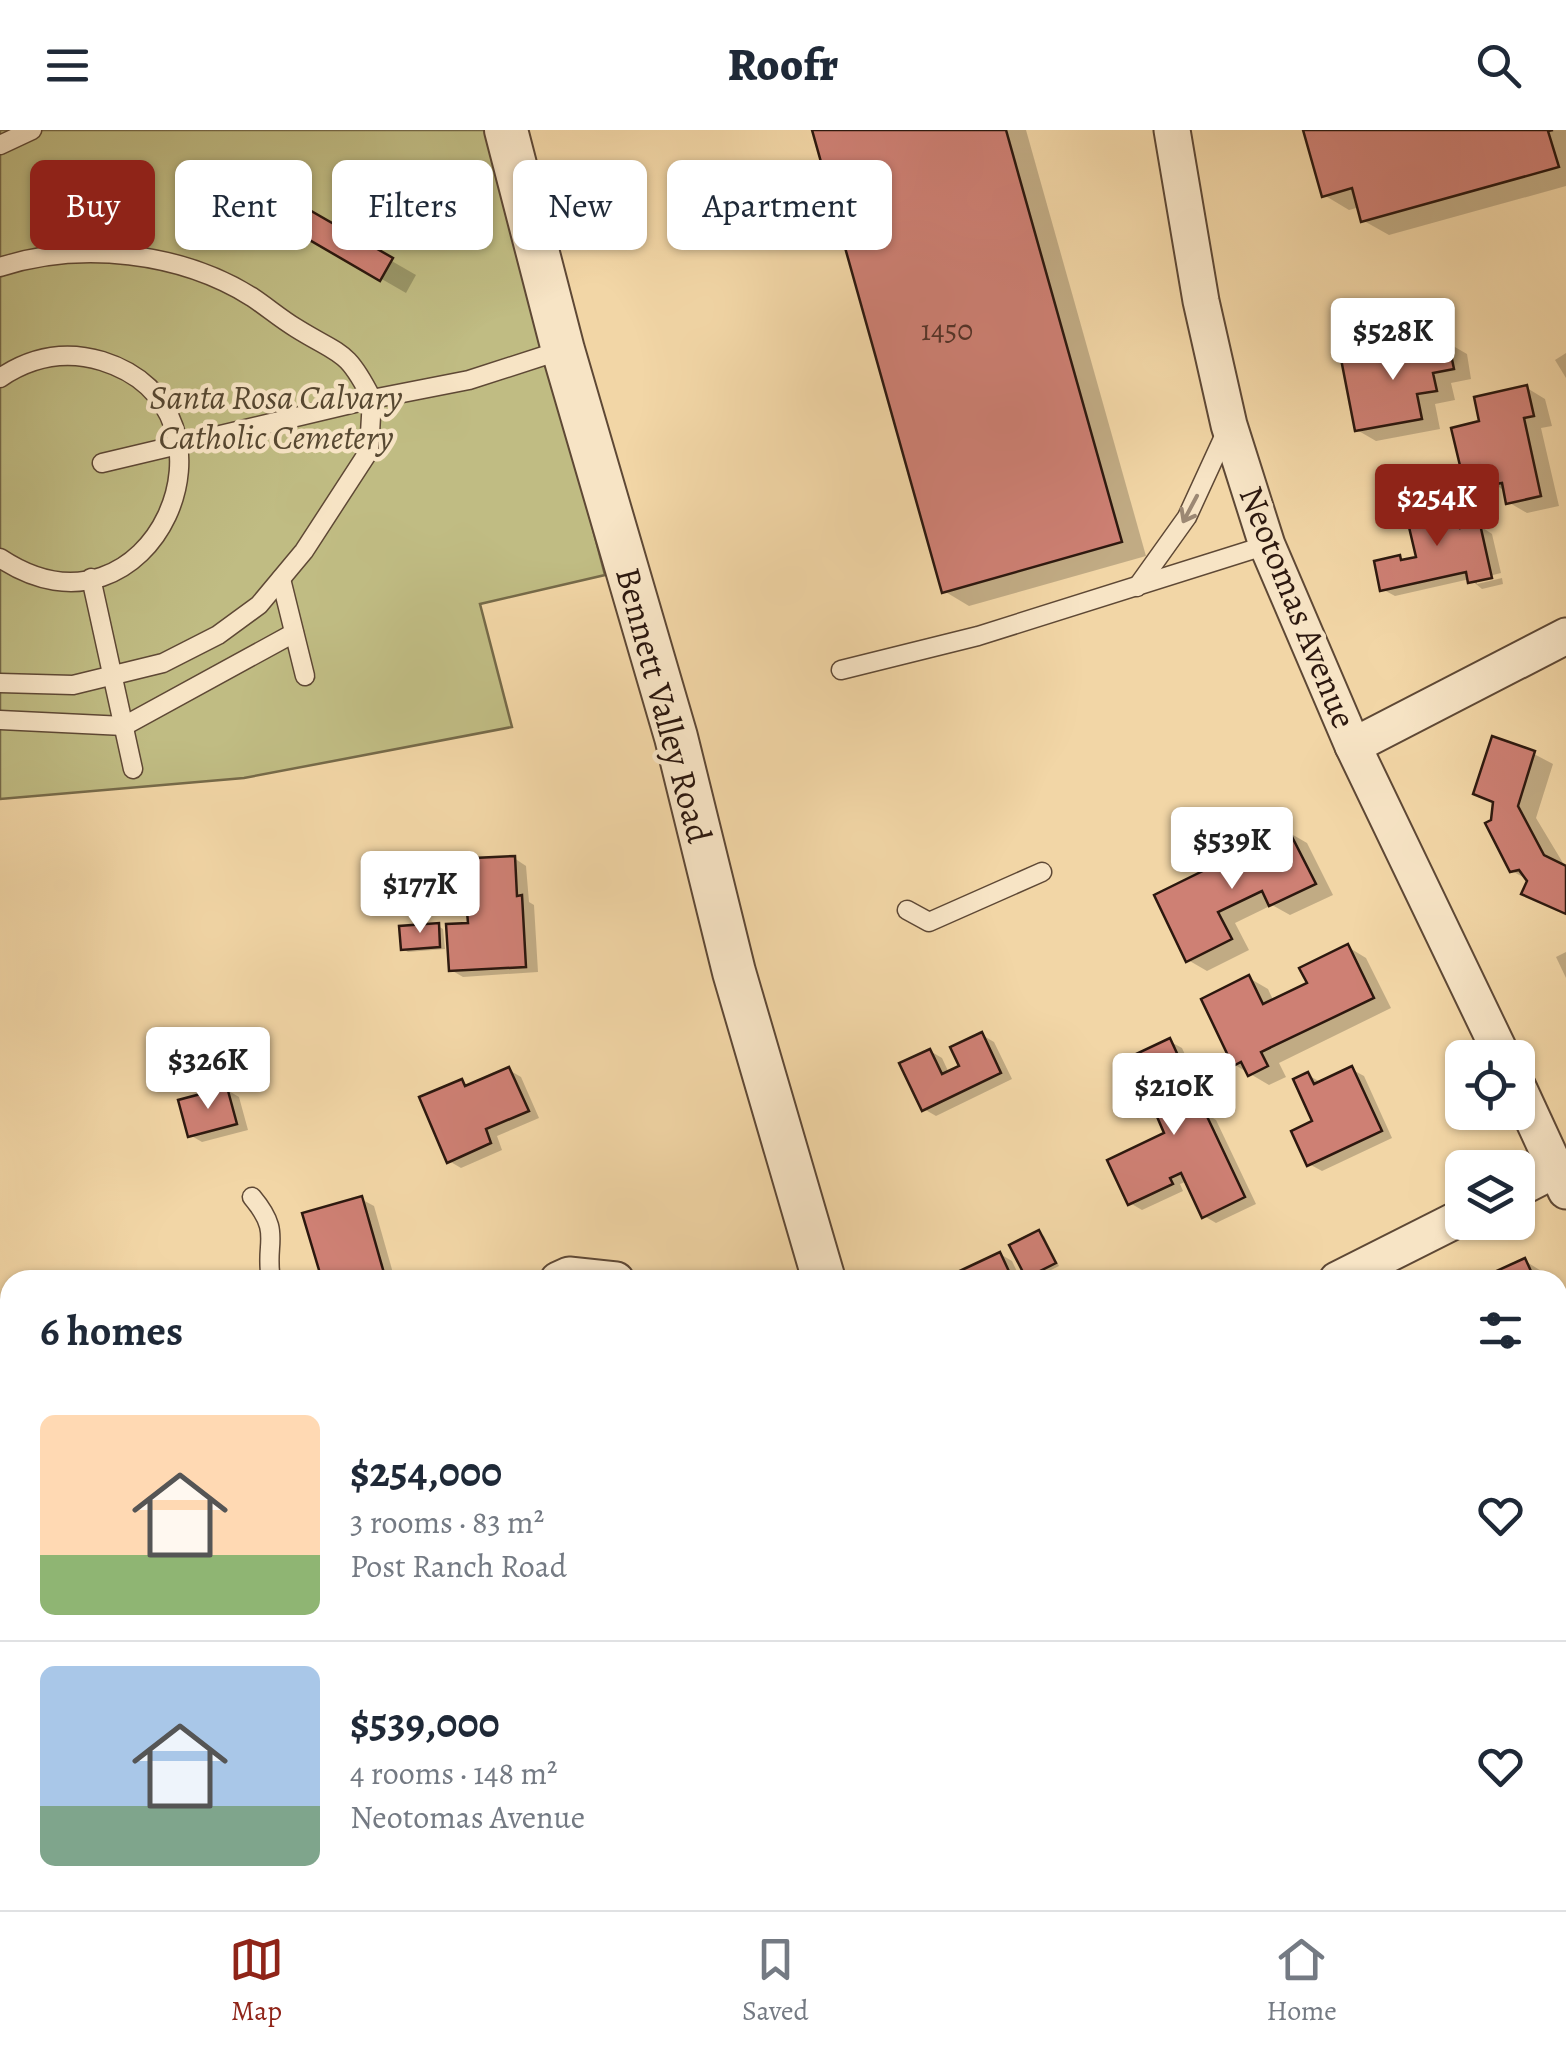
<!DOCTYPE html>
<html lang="en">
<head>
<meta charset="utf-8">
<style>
  body { margin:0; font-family:Alegreya,serif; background:#f6f6f7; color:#1f2937; height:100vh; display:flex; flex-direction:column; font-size:38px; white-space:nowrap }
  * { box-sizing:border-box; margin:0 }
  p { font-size:32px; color:#747a83 }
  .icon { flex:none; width:55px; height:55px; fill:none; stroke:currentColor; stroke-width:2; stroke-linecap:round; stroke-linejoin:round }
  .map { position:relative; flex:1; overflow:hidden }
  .drawer { position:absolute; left:0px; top:1140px; width:1568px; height:640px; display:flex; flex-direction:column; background:#fff; border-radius:30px 30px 0 0; box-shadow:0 2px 8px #0004 }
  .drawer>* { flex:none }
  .banner { position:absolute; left:30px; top:30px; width:1000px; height:90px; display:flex; gap:20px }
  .buttons { position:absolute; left:1445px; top:910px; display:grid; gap:20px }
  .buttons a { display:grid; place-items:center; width:90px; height:90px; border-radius:15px; background:#fff; box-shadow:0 2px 8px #0004; font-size:50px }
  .price { position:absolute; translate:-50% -85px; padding:0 22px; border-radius:10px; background:#fff; color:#222; font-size:32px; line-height:65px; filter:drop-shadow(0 2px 5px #0008) }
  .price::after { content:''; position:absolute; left:50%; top:60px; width:30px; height:22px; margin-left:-15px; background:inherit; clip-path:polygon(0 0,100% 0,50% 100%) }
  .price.on { background:#8f2418; color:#fff }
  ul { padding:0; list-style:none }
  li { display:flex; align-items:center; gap:30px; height:250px; padding:0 40px }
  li+li { border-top:2px solid #e0e1e3 }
  li span { display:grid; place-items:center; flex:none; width:280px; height:200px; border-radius:15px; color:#555 }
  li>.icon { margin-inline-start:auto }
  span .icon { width:120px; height:120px; fill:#fffc; stroke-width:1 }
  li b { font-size:42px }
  h2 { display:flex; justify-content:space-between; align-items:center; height:120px; padding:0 40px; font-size:42px }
  .tag { padding:0 35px; border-radius:15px; background:#fff; box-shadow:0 2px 8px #0004; font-size:35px; line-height:90px }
  .tag.on { background:#8f2418; color:#fff }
  header { display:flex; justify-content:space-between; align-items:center; height:130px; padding:0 40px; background:#fff; font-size:45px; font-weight:800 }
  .tab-bar { display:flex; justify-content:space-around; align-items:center; height:140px; border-top:2px solid #e0e1e3; background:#fff; font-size:28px; color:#747a83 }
  .tab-bar a { display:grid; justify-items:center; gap:5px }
  .tab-bar .on { color:#8f2418 }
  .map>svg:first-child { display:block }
</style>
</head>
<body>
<header><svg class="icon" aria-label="menu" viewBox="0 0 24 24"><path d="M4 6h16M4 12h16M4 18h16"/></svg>Roofr<svg class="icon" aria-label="search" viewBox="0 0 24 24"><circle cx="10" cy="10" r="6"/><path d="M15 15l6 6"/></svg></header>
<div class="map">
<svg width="1566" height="1780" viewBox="0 0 1566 1780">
  <rect width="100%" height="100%" fill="#f2d6a6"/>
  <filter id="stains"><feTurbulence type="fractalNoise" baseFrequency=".002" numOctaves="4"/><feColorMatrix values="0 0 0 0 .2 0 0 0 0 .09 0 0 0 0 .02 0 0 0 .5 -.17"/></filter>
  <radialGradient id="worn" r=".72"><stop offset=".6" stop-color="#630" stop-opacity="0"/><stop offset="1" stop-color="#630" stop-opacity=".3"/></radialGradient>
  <!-- green -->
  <path fill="#c0bc83" stroke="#766a49" stroke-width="2.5" d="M0 0H488L605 445 480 474 512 597 244 648 0 669Z"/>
  <!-- shadow -->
  <g fill="#0003">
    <path d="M815 0H1026L1146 426 969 476 944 461Z"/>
    <path d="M1306 0H1566V56L1389 105 1364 91 1360 77 1349 80 1324 65Z"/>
    <path d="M253 51 416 145 406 163 243 69Z"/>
    <path d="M1448 213 1467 224 1471 249 1451 253 1455 270 1435 274 1440 299 1376 311 1357 300Z"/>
    <path d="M1566 223V248L1555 230Z"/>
    <path d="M1527 258 1545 269 1552 296 1541 298 1559 376 1527 383 1508 372 1506 362 1492 352 1483 354 1464 343 1482 293Z"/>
    <path d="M1453 372 1466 379 1470 398 1480 396 1492 404 1501 443 1477 449V454L1502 448 1503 454 1482 459 1470 449 1395 466 1382 459 1400 427 1406 431 1419 429Z"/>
    <path d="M1493 610 1534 624 1553 634 1536 688 1566 738V784L1524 763 1530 751 1512 741 1493 691 1495 674 1476 663Z"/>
    <path d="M1288 702 1307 713 1333 765 1290 785 1272 775 1235 793 1249 820 1207 841 1188 830 1157 766Z"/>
    <path d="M514 728 526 736 529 772 534 775 538 842 463 847 451 840 479 772Z"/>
    <path d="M438 796 443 799 445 819 408 822 403 819Z"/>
    <path d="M1348 817 1366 828 1391 878 1279 933 1286 947 1269 955 1235 935 1249 848 1268 859 1274 872 1310 854Z"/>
    <path d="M1566 822V848L1556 827Z"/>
    <path d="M982 905 994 912 1012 949 936 986 924 979 930 921 942 928 949 943 962 937Z"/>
    <path d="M1169 911 1182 918 1202 961 1196 964 1205 983 1216 990 1256 1074 1216 1093 1204 1086 1188 1051 1180 1054 1183 1061 1142 1080 1130 1073 1167 1005 1159 985 1145 977Z"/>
    <path d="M1351 939 1364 946 1392 1008 1322 1041 1309 1034 1316 992 1308 945 1322 953Z"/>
    <path d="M509 940 521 947 539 988 497 1006 502 1020 461 1038 449 1031 462 952 470 956Z"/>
    <path d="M227 960 239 967 248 1000 202 1012 190 1005Z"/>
    <path d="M361 1069 374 1076 395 1150H324Z"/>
    <path d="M1039 1103 1044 1106 1059 1136 1033 1149 1028 1146Z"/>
    <path d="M1000 1124 1012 1131 1021 1150H946Z"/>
    <path d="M1525 1131 1543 1142 1547 1150H1482Z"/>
    <path d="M1558 1172 1566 1191 1562 1197 1566 1217 1558 1221Z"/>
    <path d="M1566 1246V1319L1560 1323 1566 1335V1351L1558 1355V1250Z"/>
    <path d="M1558 1395 1559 1398 1566 1396V1460L1558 1463Z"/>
    <path d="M1566 1616V1718L1558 1719V1617Z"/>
    <path d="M198 1770H272L269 1780H195Z"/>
    <path d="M1204 1770H1277L1278 1780H1205Z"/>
    <path d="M1303 1770H1370L1372 1778 1305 1780Z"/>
    <path d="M1394 1770H1426L1402 1774Z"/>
    <path d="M1472 1771 1477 1774 1478 1780H1452V1773Z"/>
  </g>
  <!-- building -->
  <g fill="#ce8074" stroke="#2c180f" stroke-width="2.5">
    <path d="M812 0H1006L1122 412 942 463Z"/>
    <path d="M1303 0H1553L1548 1 1559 37 1361 92 1352 58 1322 67Z"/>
    <path d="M252 47 393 128 380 151 239 69Z"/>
    <path d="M1448 210 1454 239 1433 243 1437 261 1417 264 1422 289 1355 301 1341 229Z"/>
    <path d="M1527 255 1534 286 1524 288 1541 366 1506 374 1502 353 1490 355 1486 338 1462 344 1451 298 1479 291 1474 267Z"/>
    <path d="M1454 369 1460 398 1480 394 1492 448 1468 453 1466 442 1380 461 1374 431 1400 425 1401 430 1416 427 1405 380Z"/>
    <path d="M1492 606 1535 621 1518 676 1544 725 1566 736V784L1521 764 1527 751 1519 740 1510 742 1485 693 1491 690 1493 672 1473 664Z"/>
    <path d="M1288 699 1316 754 1269 776 1262 761 1218 782 1232 809 1186 832 1154 765Z"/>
    <path d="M515 726 517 766 522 765 526 837 449 841 446 794 468 793 466 770H477L474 728Z"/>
    <path d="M439 793 440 817 401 820 399 796Z"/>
    <path d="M1348 814 1374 868 1261 922 1268 936 1248 946 1241 932 1233 936 1201 869 1249 845 1263 874 1307 853 1299 838Z"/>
    <path d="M982 902 1001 943 922 981 899 933 930 919 942 944 959 936 950 917Z"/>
    <path d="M1170 908 1191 954 1185 957 1197 983 1204 980 1245 1067 1202 1088 1181 1043 1170 1048 1173 1054 1128 1075 1107 1030 1164 1003 1152 975 1143 979 1121 931Z"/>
    <path d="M1352 936 1382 1001 1307 1036 1291 1001 1312 991 1293 949 1308 942 1314 954Z"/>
    <path d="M509 937 529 981 486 999 491 1013 447 1033 419 967 462 949 465 956Z"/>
    <path d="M227 957 237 994 188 1007 178 970Z"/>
    <path d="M362 1066 386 1150H322L302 1083Z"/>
    <path d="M1039 1100 1056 1133 1026 1148 1009 1115Z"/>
    <path d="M1000 1122 1013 1150H940L966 1138Z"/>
    <path d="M1525 1128 1535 1150H1479V1149Z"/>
    <path d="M1566 1244V1311L1561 1314 1558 1307V1248Z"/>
    <path d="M1566 1393V1441L1558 1445V1396Z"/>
    <path d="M1566 1614V1710L1558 1711V1615Z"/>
    <path d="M195 1770H258L255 1780H192Z"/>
    <path d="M1201 1770H1266L1268 1780H1203Z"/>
    <path d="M1300 1770H1360V1772L1302 1780Z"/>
  </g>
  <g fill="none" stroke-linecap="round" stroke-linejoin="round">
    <defs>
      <g id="service">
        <path d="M0 15 32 0"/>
        <path d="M0 137C81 111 180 122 252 167 267 177 281 189 296 198 341 226 346 218 372 269L102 333"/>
        <path d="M0 248C31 227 65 220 102 231 259 280 152 529 0 428"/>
        <path d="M91 448 133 639"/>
        <path d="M281 449 305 546"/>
        <path d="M1137 457 1187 387 1227 300"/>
        <path d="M841 540 978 506 1267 415"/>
        <path d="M0 553 73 555 163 533 218 505 259 475 304 421 369 321 372 269 469 250 562 220"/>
        <path d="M0 590 124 596 294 503"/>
        <path d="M907 780 929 792 1042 742"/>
        <path d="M252 1067C283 1104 264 1111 271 1150"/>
        <path d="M1495 1770 1497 1780"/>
      </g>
      <g id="minor">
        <path d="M1172 0 1201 171 1229 295 1267 415 1353 616 1503 928"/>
        <path d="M1353 616 1566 506"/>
        <path d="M1518 957 1566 1061"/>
        <path d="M1518 1059 1555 1040"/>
        <path d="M558 1150 569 1145 616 1150"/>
        <path d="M1337 1150 1462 1087"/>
        <path d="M0 1441 10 1434"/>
        <path d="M1558 1520 1566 1516"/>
      </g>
      <g id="tertiary">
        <path d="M506 0 563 220 676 607 734 842 824 1150"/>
        <path d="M965 1770 966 1780"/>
      </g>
    </defs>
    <!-- service casing -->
    <use href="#service" stroke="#5e4835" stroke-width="21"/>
    <!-- minor casing -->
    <use href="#minor" stroke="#5e4835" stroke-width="39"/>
    <!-- tertiary casing -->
    <use href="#tertiary" stroke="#5e4835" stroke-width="46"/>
    <!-- service -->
    <use href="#service" stroke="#f7e4c5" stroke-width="18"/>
    <!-- minor -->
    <use href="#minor" stroke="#f7e4c5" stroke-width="35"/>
    <!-- tertiary -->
    <use href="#tertiary" stroke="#f7e4c5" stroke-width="42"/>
  </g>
  <!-- one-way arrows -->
  <defs><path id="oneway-shaft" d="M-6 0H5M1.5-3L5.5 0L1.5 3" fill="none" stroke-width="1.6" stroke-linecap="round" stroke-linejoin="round" transform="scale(2.5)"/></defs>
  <use stroke="#9c8873" href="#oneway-shaft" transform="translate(1190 379) rotate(118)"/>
  <g text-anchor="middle" stroke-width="9" stroke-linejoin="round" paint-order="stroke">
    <!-- number labels -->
    <g font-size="30" fill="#543228">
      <text x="947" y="210">1450</text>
    </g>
    <!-- park labels -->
    <g font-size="35" font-style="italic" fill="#584932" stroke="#f7e4c5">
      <text x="276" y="279">Santa Rosa Calvary<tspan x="276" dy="40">Catholic Cemetery</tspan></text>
    </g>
    <!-- street labels -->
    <g font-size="35" fill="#2c180f" stroke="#f7e4c5">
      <text transform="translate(1298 477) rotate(68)" y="12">Neotomas Avenue</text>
      <text transform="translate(664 575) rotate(75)" y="12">Bennett Valley Road</text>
    </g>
  </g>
  <rect width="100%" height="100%" filter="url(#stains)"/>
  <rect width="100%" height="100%" fill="url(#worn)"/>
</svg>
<div class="buttons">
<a><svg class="icon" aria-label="locate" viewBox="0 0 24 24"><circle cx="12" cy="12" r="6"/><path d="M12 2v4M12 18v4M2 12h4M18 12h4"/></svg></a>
<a><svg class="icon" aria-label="layers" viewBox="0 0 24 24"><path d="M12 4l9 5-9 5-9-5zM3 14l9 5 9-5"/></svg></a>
</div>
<b class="price" style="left:1393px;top:253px">$528K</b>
<b class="price on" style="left:1437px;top:419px">$254K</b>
<b class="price" style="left:1232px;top:762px">$539K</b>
<b class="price" style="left:420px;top:806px">$177K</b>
<b class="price" style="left:208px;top:982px">$326K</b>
<b class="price" style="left:1174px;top:1008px">$210K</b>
<div class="banner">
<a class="tag on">Buy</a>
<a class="tag">Rent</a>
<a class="tag">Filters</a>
<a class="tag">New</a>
<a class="tag">Apartment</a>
</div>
<section class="drawer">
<h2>6 homes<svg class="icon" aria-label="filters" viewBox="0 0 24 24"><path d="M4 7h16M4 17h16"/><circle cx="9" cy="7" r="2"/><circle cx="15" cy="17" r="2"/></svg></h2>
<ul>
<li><span style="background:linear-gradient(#ffd9b3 70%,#8fb573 0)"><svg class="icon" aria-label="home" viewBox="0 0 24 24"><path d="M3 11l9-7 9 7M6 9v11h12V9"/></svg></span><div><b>$254,000</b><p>3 rooms · 83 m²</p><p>Post Ranch Road</p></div><svg class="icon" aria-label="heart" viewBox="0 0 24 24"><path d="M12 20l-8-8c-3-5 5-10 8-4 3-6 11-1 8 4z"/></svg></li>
<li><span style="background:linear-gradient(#a9c7e8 70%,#7fa58c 0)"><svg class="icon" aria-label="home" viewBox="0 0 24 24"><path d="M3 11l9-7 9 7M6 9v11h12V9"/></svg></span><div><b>$539,000</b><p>4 rooms · 148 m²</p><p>Neotomas Avenue</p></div><svg class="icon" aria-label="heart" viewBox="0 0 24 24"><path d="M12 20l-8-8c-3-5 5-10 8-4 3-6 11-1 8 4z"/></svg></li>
</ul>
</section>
</div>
<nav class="tab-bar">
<a class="on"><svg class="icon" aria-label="map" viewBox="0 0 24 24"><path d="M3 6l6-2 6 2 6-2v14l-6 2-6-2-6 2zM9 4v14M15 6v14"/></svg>Map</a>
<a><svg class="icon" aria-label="saved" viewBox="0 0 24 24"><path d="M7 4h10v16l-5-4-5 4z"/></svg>Saved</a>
<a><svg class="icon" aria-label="home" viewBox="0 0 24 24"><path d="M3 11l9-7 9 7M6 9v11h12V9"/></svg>Home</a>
</nav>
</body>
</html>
